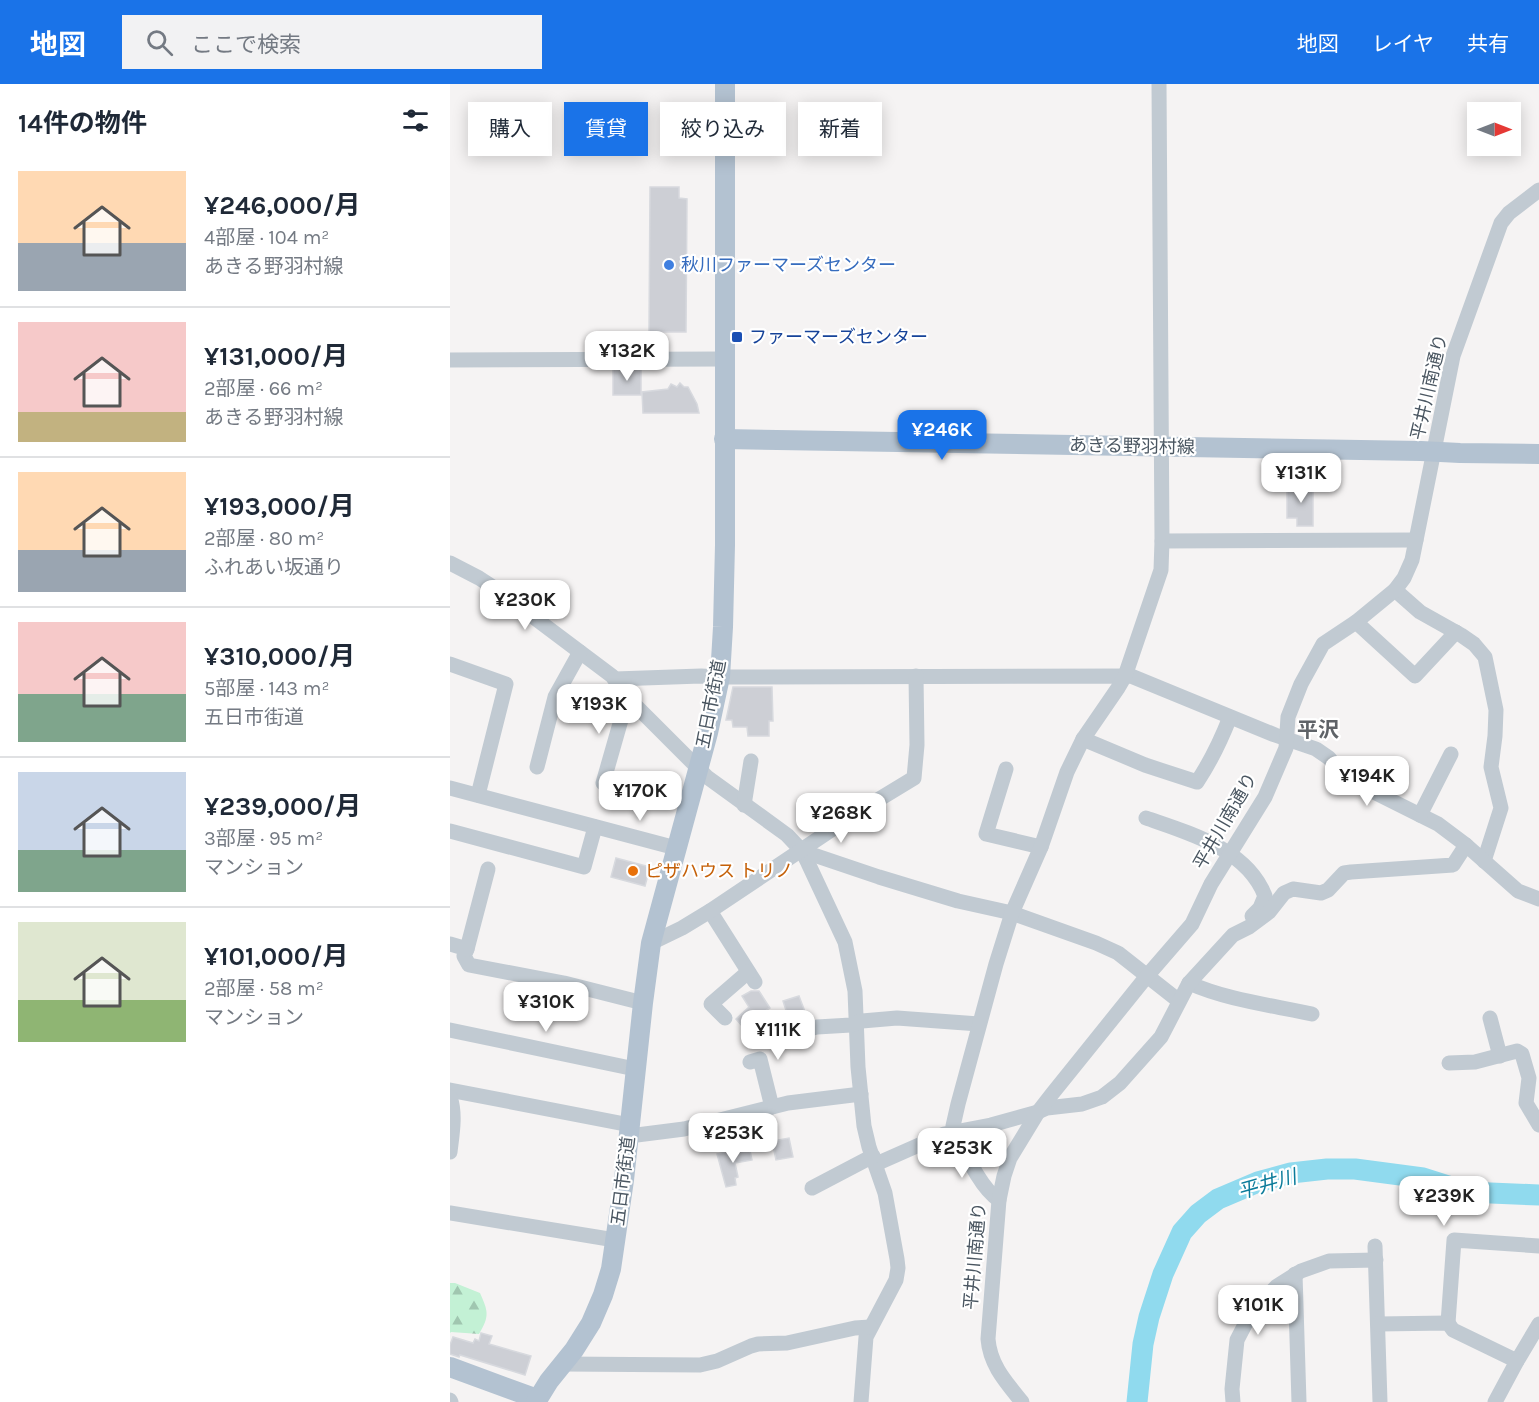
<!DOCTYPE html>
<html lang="ja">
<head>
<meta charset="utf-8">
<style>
  body { margin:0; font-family:Karla,"Noto Sans JP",sans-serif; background:#f2f2f3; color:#1f2937; height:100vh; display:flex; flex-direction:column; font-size:22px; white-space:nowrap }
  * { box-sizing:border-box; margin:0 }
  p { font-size:20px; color:#747a83 }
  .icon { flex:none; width:33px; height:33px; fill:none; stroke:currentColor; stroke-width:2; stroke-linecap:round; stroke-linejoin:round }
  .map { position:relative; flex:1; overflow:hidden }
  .details { display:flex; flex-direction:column; background:#fff; width:450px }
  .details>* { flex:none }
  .hud { position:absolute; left:18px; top:18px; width:570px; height:54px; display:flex; gap:12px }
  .needle { width:39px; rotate:90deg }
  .buttons { position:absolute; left:1017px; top:18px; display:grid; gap:12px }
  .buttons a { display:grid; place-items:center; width:54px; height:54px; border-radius:0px; background:#fff; box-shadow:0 3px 15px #0003; font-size:30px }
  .price { position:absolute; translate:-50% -51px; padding:0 14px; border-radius:12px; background:#fff; color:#222; font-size:20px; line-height:39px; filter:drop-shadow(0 2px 3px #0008) }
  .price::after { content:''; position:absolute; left:50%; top:36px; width:18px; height:14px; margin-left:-9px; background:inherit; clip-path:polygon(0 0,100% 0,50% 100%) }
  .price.on { background:#1a73e8; color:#fff }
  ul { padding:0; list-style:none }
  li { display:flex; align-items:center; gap:18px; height:150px; padding:0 18px }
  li+li { border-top:2px solid #e0e1e3 }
  li span { display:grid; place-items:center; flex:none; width:168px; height:120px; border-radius:0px; color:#555 }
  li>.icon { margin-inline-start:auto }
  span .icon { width:72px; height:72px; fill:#fffc; stroke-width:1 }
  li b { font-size:26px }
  h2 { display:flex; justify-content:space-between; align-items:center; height:72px; padding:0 18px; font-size:26px }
  .pill { padding:0 21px; border-radius:0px; background:#fff; box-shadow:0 3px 15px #0003; font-size:21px; line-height:54px }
  .pill.on { background:#1a73e8; color:#fff }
  header { display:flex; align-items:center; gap:36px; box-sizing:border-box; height:84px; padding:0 30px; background:#1a73e8; color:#fff }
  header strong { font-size:28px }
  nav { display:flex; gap:33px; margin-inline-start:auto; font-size:21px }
  .search { width:420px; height:54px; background:#f2f2f3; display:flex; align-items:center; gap:15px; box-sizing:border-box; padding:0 21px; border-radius:0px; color:#747a83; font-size:22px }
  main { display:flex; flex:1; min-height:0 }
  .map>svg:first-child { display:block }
</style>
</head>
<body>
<header>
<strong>地図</strong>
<div class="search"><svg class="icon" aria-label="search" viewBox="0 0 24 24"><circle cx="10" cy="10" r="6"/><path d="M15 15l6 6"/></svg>ここで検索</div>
<nav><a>地図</a><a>レイヤ</a><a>共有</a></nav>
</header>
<main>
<section class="details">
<h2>14件の物件<svg class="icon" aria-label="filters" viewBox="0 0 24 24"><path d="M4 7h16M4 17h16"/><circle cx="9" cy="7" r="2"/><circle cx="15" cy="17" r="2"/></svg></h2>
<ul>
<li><span style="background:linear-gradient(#ffd9b3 60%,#9aa5b1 0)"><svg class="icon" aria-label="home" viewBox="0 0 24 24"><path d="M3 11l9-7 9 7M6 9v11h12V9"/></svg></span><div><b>¥246,000/月</b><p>4部屋 · 104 m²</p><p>あきる野羽村線</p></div></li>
<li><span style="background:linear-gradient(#f6c9c9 75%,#c2b280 0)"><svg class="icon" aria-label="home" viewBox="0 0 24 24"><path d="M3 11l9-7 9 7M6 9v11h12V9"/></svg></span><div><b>¥131,000/月</b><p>2部屋 · 66 m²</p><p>あきる野羽村線</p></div></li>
<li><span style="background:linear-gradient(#ffd9b3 65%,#9aa5b1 0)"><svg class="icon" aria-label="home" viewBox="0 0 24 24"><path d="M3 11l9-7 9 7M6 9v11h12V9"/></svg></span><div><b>¥193,000/月</b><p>2部屋 · 80 m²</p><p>ふれあい坂通り</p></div></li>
<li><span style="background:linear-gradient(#f6c9c9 60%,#7fa58c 0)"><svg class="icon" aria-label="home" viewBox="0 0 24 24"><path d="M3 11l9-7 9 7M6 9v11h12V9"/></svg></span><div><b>¥310,000/月</b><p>5部屋 · 143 m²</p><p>五日市街道</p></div></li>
<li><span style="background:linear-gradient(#c9d6e8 65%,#7fa58c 0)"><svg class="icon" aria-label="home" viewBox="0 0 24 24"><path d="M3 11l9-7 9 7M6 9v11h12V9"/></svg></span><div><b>¥239,000/月</b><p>3部屋 · 95 m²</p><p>マンション</p></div></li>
<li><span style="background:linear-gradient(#dfe7d0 65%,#8fb573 0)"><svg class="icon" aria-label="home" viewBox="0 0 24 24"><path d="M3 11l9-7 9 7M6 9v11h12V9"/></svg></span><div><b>¥101,000/月</b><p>2部屋 · 58 m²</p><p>マンション</p></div></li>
</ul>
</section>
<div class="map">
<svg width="1089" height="1318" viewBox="0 0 1089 1318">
  <defs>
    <pattern id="forest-firs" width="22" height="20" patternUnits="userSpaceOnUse" patternTransform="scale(1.5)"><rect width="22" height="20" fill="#c3f1d5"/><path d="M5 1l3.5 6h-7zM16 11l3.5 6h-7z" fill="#a0c6b0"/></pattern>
  </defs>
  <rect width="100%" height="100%" fill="#f5f3f3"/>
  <!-- forest -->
  <path fill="url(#forest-firs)" d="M0 1199H5L30 1209C38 1227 40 1232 29 1250L1 1248 0 1249Z"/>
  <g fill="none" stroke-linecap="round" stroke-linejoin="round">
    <!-- river -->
    <path stroke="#90daee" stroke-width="21" d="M687 1318 693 1260 699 1233 713 1190 732 1148 748 1130 768 1115 808 1098 841 1089 877 1085H905L973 1094 1017 1108 1089 1111"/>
  </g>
  <!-- building -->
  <g fill="#cdcfd5" stroke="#d7d9de" stroke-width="1.5">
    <path d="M200 103H229V114L237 115 236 248H199Z"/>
    <rect x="163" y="285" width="28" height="26"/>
    <path d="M230 299 234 303H238L247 320 249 329H193L192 308 218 305 221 300 227 303Z"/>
    <rect x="834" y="384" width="11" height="16"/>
    <path d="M837 401H863V442H847V434H837Z"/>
    <path d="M283 603H322L323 637H319V652H298L297 643H283L282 636H276Z"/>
    <path d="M166 774 200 783 195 802 161 793Z"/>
    <path d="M301 907H309L320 924 304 934 305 936 297 944 294 940 292 942 286 935 299 923 292 912Z"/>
    <path d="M349 912 357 933 353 934 354 936 340 939 333 917Z"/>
    <path d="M339 1054 343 1073 326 1076 322 1057Z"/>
    <path d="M299 1062 302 1076 285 1079 288 1093 285 1094 286 1101 276 1103 267 1070Z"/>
    <path d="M31 1249 42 1252 39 1260 81 1272 75 1291 10 1271 9 1273 0 1270V1261L3 1253 23 1259 25 1255 29 1257Z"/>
  </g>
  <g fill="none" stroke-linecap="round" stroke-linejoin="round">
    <!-- minor -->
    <g stroke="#c1cad2" stroke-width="15">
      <path d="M0 276 275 275"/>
      <path d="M712 457 966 456"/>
      <path d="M0 479 29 494 49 507 162 592 179 615 257 693 337 751 352 767 358 779 395 858 405 907 408 983 414 1042 419 1063 435 1109 447 1175 448 1184 446 1196 416 1253 411 1318"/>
      <path d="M945 506 970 528 1011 551 1024 560 1035 573 1046 626 1045 652 1041 683 1051 724 1034 777"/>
      <path d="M906 538 965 592 1006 548"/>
      <path d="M0 580 56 600 28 711"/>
      <path d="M165 595 251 592 270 593 681 592 825 651 866 665 879 674 893 691 900 696 988 740 1016 761 1068 807 1089 815"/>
      <path d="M633 655 695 681 747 698C761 677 771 656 780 633"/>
      <path d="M87 683 105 613 130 568"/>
      <path d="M556 685 536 750 591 763"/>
      <path d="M153 699 171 636 179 615"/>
      <path d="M0 704 226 764"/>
      <path d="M294 721 301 677"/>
      <path d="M970 731 1001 670"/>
      <path d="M696 734C739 749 797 765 815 812L810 824 802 832"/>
      <path d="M0 747 134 783 145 743"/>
      <path d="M352 767 429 793 508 817 562 829 646 859 668 869 729 917"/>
      <path d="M260 827 305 898"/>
      <path d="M201 859 232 844 260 827 408 728 464 694 467 661 466 592"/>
      <path d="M0 860 17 865 14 872 19 881 114 899 193 919"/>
      <path d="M17 865 38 785"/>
      <path d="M739 899C777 916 821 921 862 930"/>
      <path d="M275 934 261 920 298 888"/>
      <path d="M1040 934 1050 972"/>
      <path d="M0 946 185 985"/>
      <path d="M342 949 367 943 401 941 412 937 447 934 529 940"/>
      <path d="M300 978 310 975 322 1023"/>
      <path d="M999 979 1025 978 1067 967 1072 970 1079 994 1076 1019 1089 1041"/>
      <path d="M0 1006 180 1041"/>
      <path d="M0 1013C6 1030 2 1051 0 1068"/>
      <path d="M179 1052 234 1045 338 1019 411 1010"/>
      <path d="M426 1080 494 1050 541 1041 588 1028 597 1024 632 1020 652 1013 670 999 711 953 739 899 783 851 799 843 819 828 834 809 843 805 871 809 878 806 894 789 901 788 1003 781 1016 761"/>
      <path d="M362 1104 423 1072"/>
      <path d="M549 1116C530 1104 515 1068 505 1048L503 1042 508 1020 546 880 562 829 591 763 617 688 633 655 668 604 675 592 711 486 712 457 709 0"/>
      <path d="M0 1129 165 1156"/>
      <path d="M925 1162 930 1318"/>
      <path d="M845 1190 849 1318"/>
      <path d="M998 1239 1004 1156 1089 1162"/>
      <path d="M928 1240 998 1239 1003 1246 1067 1277 1089 1240"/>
      <path d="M113 1280 250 1281 267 1277 301 1262 308 1260 337 1259 405 1244 420 1243"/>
      <path d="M0 1316 1 1318"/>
      <path d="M572 1318C556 1298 540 1281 538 1255L549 1116 554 1092 560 1074 588 1028 602 1010 697 892 742 840 761 800 815 713 836 664 838 633 851 600 873 560 906 538 945 506 954 494 962 476 1003 272 1051 139 1059 129 1089 106"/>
      <path d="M783 1318 782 1305 787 1256 801 1229 827 1202 851 1187 879 1177 926 1176"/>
      <path d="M1045 1318 1067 1277"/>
    </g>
    <!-- major -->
    <g stroke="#b3c2d1" stroke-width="20">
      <path d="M274 355 971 367 1010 369 1089 370"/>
      <path d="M0 1283 87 1315"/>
      <path d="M86 1318 99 1297 124 1266 141 1239 153 1211 161 1185 174 1096 193 919 201 859 258 649 270 593 273 543 275 461V0"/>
    </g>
  </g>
  <!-- markers -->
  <circle fill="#3f7fe0" stroke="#fff" stroke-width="2" cx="219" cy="181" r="6"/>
  <rect fill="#1a4fb4" stroke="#fff" stroke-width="2" x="281" y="247" width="12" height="12" rx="3"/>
  <circle fill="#e8710a" stroke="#fff" stroke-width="2" cx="183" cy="787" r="6"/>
  <g text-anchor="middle" stroke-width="4.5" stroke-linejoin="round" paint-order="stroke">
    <!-- shop labels -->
    <g font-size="18" fill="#366cbe" stroke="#fff" text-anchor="start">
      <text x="231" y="187">秋川ファーマーズセンター</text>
    </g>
    <!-- transit labels -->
    <g font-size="18" fill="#164399" stroke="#fff" text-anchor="start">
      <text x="299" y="259">ファーマーズセンター</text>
    </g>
    <!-- street labels -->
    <g font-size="18" fill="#4a5661" stroke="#fff">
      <text transform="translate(979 303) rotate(-77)" y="6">平井川南通り</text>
      <text transform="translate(682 362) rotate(1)" y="6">あきる野羽村線</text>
      <text transform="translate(261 620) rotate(-79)" y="6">五日市街道</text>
      <text transform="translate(775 737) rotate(-60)" y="6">平井川南通り</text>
      <text transform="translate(173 1097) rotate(-83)" y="6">五日市街道</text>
      <text transform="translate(525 1172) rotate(-85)" y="6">平井川南通り</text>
    </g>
    <!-- food labels -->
    <g font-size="18" fill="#c56008" stroke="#fff" text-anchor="start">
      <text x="195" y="793">ピザハウス トリノ</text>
    </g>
    <!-- water labels -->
    <g font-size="20" font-style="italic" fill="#0c7c9b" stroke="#fff">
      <text transform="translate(817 1100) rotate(-16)" y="7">平井川</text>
    </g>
    <!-- quarter labels -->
    <g font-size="21" font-weight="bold" fill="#5f6368" stroke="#fff">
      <text x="868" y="653">平沢</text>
    </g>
  </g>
</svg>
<div class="buttons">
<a><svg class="needle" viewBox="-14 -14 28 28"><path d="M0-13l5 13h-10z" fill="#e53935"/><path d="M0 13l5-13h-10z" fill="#747a83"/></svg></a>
</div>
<b class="price" style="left:177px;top:298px">¥132K</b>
<b class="price on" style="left:492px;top:377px">¥246K</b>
<b class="price" style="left:851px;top:420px">¥131K</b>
<b class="price" style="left:75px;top:547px">¥230K</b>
<b class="price" style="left:149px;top:651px">¥193K</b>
<b class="price" style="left:917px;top:723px">¥194K</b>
<b class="price" style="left:190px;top:738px">¥170K</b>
<b class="price" style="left:391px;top:760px">¥268K</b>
<b class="price" style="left:96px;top:949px">¥310K</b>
<b class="price" style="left:328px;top:977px">¥111K</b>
<b class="price" style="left:283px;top:1080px">¥253K</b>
<b class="price" style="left:512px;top:1095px">¥253K</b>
<b class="price" style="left:994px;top:1143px">¥239K</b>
<b class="price" style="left:808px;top:1252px">¥101K</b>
<div class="hud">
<a class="pill">購入</a>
<a class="pill on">賃貸</a>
<a class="pill">絞り込み</a>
<a class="pill">新着</a>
</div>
</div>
</main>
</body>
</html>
